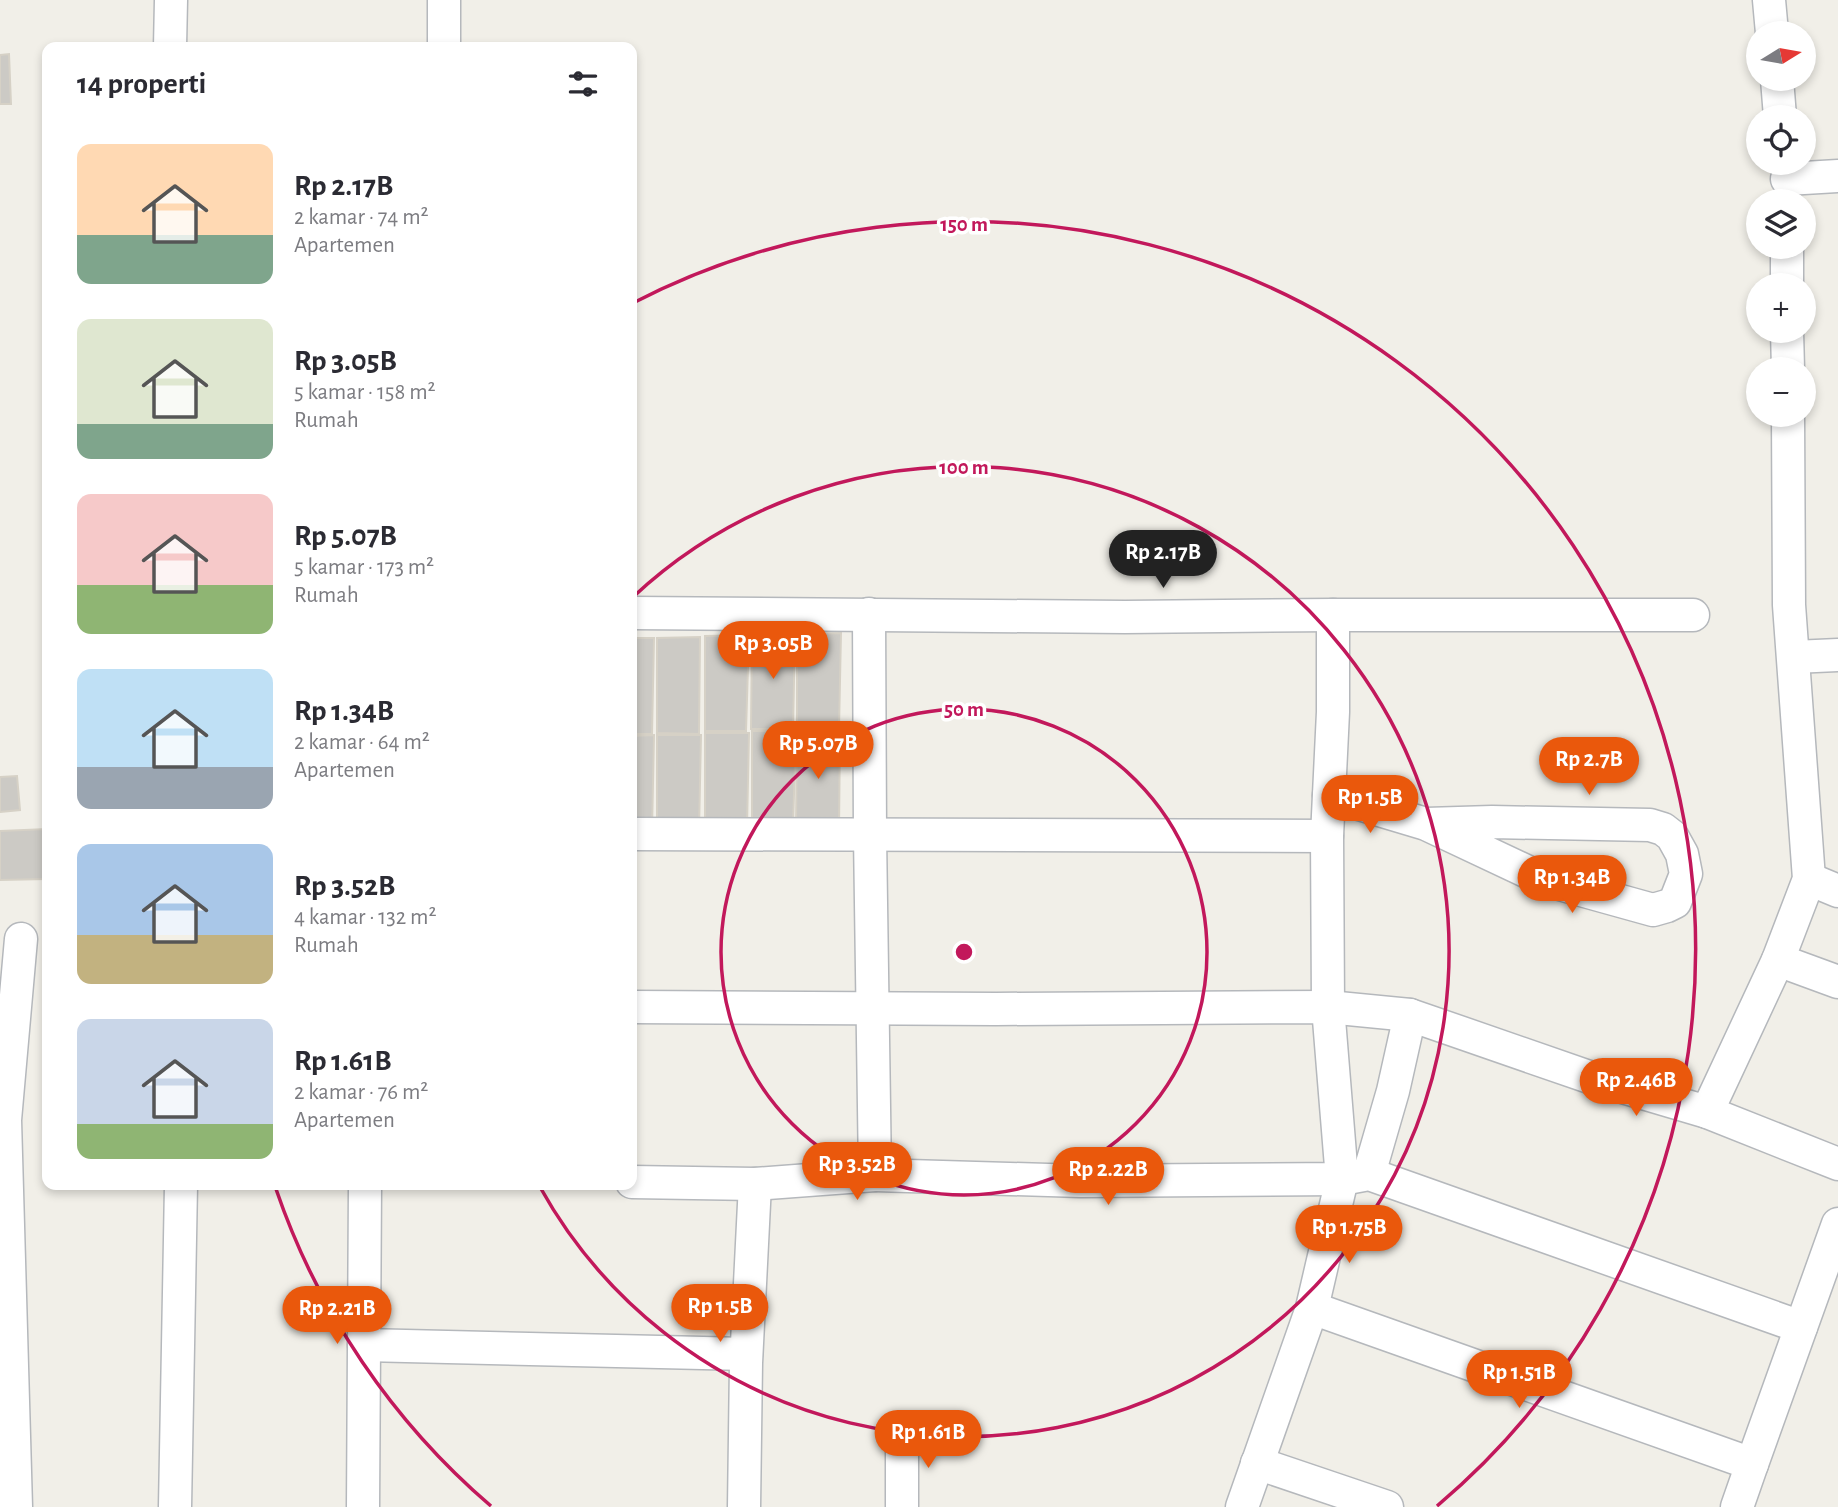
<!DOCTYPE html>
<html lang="id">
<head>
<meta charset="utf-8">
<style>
  body { margin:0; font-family:"Alegreya Sans",sans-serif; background:#f7f7f7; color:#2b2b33; height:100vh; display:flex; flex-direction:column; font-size:26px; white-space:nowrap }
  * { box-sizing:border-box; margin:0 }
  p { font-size:23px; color:#7c7c81 }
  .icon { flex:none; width:38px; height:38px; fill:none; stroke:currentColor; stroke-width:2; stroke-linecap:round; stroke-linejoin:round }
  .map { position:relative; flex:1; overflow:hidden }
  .panel { position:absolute; left:42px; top:42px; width:595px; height:1148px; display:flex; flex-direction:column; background:#fff; border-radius:14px; box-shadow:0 4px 10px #0003 }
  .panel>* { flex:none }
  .needle { width:46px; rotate:79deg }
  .buttons { position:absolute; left:1746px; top:21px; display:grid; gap:14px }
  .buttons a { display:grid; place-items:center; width:70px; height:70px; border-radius:50%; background:#fff; box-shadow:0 4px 10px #0003; font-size:35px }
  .price { position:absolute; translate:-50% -60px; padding:0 16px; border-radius:24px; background:#ea580c; color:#fff; font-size:23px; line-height:46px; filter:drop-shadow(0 2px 4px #0008) }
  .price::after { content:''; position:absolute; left:50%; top:42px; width:21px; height:16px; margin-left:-10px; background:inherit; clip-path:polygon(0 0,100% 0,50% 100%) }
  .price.current { background:#222; color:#fff }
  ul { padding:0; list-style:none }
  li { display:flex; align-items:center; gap:21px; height:175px; padding:0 35px }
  li span { display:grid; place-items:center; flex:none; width:196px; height:140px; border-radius:14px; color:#555 }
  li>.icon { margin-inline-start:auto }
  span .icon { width:84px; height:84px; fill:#fffc; stroke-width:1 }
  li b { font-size:30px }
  h2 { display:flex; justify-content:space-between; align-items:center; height:84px; padding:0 35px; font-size:30px }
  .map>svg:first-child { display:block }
</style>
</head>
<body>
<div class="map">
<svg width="1838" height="1507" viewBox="0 0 1838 1507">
  <rect width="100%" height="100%" fill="#f1efe8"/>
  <!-- building -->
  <g fill="#cccac5" stroke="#d6d1c6" stroke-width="2">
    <path d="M9 54 11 104H0V55Z"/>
    <path d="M795 633 793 729H751L752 634Z"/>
    <path d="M841 633 839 729H797V634Z"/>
    <path d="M749 635 746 731H705V636Z"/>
    <path d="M700 637 699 734 657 733V638Z"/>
    <path d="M632 638H654L652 734H632Z"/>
    <path d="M752 731H796L793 826H752Z"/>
    <path d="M840 732 839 829 796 828 797 733Z"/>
    <path d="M705 733H749L747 828H705Z"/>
    <path d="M654 735 652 831H632V736Z"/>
    <path d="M657 735H701L699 830H657Z"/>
    <path d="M17 776 20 810 0 812V777Z"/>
    <path d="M47 829V879L0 880V831Z"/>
  </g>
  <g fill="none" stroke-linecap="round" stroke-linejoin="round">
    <defs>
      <g id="minor">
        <path d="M444 0V47"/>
        <path d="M1769 0 1772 33"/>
        <path d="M170 47 171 0"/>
        <path d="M1777 79 1780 117"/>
        <path d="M1787 179 1838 176"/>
        <path d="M1787 247V285"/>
        <path d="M1787 331 1788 369"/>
        <path d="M632 613 1125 617 1333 615H1693"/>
        <path d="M1794 657 1838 655"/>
        <path d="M1329 795 1426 824 1545 880 1653 910 1667 906 1675 902 1686 874 1682 854 1672 836 1663 829 1650 825 1492 822 1426 824"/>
        <path d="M632 834 1327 836"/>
        <path d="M1809 879 1838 891"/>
        <path d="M1778 960 1838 982"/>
        <path d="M632 1007 996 1009 1328 1007 1410 1015 1592 1078 1707 1112 1778 960 1809 879 1789 605 1788 415"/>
        <path d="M1707 1112 1838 1164"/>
        <path d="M1369 1174 1393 1091 1410 1015"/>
        <path d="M875 1175 1081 1181 1342 1179 1369 1174 1801 1327"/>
        <path d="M632 1182 755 1184 875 1175 870 835 869 614"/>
        <path d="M1312 1308 1752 1464 1737 1507"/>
        <path d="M364 1345 746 1354"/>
        <path d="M902 1434V1507"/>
        <path d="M1257 1463 1387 1507"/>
        <path d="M1752 1464 1838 1224"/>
        <path d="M16 1507 5 1120 21 939"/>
        <path d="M175 1507 181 1185"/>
        <path d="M363 1507 365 1185"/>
        <path d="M744 1507 746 1363 755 1184"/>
        <path d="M1242 1507 1312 1308 1342 1179 1328 1007 1327 836 1333 712V615"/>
      </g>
    </defs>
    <!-- minor casing -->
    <use href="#minor" stroke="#b5b8bc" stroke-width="35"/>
    <!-- minor -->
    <use href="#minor" stroke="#fff" stroke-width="32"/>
  </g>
  <!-- distance rings -->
  <g fill="none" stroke="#c2185b" stroke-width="3.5">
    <circle cx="964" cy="952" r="243"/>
    <path d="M633 597A485 485 0 1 1 540 1187"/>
    <path d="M491 1506A728 728 0 0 1 276 1189M633 303A728 728 0 0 1 1437 1506"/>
  </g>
  <circle cx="964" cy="952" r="10" fill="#c2185b" stroke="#fff" stroke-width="3.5"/>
  <g font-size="21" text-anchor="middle" font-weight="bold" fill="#c2185b" stroke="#fff" stroke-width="7" stroke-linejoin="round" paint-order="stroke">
    <text x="964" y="231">150 m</text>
    <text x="964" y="474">100 m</text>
    <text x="964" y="716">50 m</text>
  </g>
</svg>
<div class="buttons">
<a><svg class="needle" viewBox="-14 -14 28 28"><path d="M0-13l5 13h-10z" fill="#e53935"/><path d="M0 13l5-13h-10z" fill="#7c7c81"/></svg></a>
<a><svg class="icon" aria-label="locate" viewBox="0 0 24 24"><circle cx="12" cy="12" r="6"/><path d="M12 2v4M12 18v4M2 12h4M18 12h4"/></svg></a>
<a><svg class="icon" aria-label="layers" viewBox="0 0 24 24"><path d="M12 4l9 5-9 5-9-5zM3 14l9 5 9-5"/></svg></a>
<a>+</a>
<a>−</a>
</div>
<b class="price current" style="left:1163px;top:590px">Rp 2.17B</b>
<b class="price" style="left:773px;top:681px">Rp 3.05B</b>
<b class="price" style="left:818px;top:781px">Rp 5.07B</b>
<b class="price" style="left:1589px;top:797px">Rp 2.7B</b>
<b class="price" style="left:1370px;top:835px">Rp 1.5B</b>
<b class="price" style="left:1572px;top:915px">Rp 1.34B</b>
<b class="price" style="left:1636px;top:1118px">Rp 2.46B</b>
<b class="price" style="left:857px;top:1202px">Rp 3.52B</b>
<b class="price" style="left:1108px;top:1207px">Rp 2.22B</b>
<b class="price" style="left:1349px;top:1265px">Rp 1.75B</b>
<b class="price" style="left:720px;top:1344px">Rp 1.5B</b>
<b class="price" style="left:337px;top:1346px">Rp 2.21B</b>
<b class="price" style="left:1519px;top:1410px">Rp 1.51B</b>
<b class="price" style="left:928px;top:1470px">Rp 1.61B</b>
<section class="panel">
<h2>14 properti<svg class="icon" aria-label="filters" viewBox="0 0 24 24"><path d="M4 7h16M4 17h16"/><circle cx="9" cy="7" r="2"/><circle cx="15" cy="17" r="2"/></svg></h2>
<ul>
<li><span style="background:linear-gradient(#ffd9b3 65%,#7fa58c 0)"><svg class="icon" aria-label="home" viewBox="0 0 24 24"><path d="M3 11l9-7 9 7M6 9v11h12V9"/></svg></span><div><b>Rp 2.17B</b><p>2 kamar · 74 m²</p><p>Apartemen</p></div></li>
<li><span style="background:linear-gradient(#dfe7d0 75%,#7fa58c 0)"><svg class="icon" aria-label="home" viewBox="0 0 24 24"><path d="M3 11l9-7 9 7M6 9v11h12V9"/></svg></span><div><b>Rp 3.05B</b><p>5 kamar · 158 m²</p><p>Rumah</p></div></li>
<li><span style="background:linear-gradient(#f6c9c9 65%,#8fb573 0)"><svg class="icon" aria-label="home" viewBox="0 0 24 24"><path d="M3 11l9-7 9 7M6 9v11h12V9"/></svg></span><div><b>Rp 5.07B</b><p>5 kamar · 173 m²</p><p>Rumah</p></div></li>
<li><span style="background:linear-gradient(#bfe0f5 70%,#9aa5b1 0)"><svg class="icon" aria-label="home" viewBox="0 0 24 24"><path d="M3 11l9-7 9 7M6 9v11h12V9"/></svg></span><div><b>Rp 1.34B</b><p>2 kamar · 64 m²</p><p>Apartemen</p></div></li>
<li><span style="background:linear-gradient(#a9c7e8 65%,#c2b280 0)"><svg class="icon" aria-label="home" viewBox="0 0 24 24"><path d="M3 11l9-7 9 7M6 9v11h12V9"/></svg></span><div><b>Rp 3.52B</b><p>4 kamar · 132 m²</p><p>Rumah</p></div></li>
<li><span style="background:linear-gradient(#c9d6e8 75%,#8fb573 0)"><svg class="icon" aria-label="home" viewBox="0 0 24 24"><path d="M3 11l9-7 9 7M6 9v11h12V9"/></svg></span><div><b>Rp 1.61B</b><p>2 kamar · 76 m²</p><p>Apartemen</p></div></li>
</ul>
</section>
</div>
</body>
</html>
